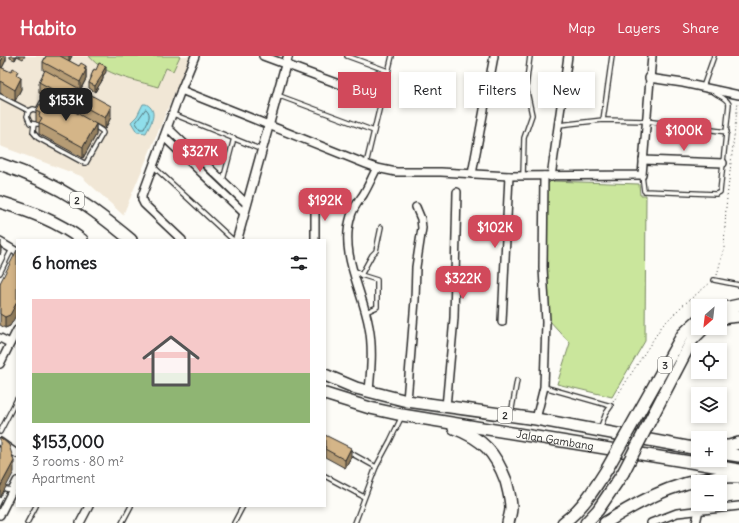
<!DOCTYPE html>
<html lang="en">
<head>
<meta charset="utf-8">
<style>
  body { margin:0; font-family:Delius,sans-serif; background:#f6f6f6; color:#202124; height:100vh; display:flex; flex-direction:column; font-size:15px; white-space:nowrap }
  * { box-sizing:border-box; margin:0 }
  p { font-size:13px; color:#757577 }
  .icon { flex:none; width:22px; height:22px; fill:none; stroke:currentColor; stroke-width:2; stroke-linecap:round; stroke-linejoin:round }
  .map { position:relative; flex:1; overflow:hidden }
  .side { position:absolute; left:16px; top:183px; width:310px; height:268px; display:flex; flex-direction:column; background:#fff; border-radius:0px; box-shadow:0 2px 6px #0003 }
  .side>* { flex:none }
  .guide { position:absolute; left:338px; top:16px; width:341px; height:36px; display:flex; gap:8px }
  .needle { width:26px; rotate:208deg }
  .tools { position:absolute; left:691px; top:243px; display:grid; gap:8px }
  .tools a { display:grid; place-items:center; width:36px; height:36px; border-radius:0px; background:#fff; box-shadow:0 2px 6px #0003; font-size:20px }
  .price { position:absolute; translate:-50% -34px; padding:0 9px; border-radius:8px; background:#d1495b; color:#fff; font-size:13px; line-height:26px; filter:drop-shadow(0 1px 2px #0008) }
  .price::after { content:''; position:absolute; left:50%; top:24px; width:12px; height:9px; margin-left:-6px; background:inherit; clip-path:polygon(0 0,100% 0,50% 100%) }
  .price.selected { background:#222; color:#fff }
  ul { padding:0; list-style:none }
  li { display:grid; align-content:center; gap:8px; height:212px; padding:0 16px }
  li+li { border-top:1px solid #e0e0e0 }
  li span { display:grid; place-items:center; height:124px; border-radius:0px; color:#555 }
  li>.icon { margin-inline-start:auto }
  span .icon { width:72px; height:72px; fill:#fffc; stroke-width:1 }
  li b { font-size:17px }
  h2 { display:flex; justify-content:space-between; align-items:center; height:48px; padding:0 16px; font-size:17px }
  .pill { padding:0 14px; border-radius:0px; background:#fff; box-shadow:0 2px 6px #0003; font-size:14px; line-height:36px }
  .pill.selected { background:#d1495b; color:#fff }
  header { display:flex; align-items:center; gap:24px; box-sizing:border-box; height:56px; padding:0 20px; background:#d1495b; color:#fff }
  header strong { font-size:19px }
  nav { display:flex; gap:22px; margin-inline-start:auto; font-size:14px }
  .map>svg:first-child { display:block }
</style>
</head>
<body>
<header>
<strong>Habito</strong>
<nav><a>Map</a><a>Layers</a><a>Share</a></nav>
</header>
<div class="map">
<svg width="739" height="467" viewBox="0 0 739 467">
  <rect width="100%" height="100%" fill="#fdfcf7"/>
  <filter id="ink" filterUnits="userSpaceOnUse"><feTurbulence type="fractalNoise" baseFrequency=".025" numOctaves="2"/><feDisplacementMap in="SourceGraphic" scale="8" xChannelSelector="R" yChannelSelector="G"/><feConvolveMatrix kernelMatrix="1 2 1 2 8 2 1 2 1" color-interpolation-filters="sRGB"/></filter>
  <g filter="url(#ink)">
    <!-- built -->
    <path fill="#f1e7d6" d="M0 0H190L123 159 81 120 0 90Z"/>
    <!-- green -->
    <g fill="#cae69c" stroke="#7a8864">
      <path d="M89 0H180L173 15 166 12 158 31C135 24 105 20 89 0Z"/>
      <path d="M551 125 639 128 640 139H646L645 285 612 341 557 328 570 287 548 263 547 129Z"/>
    </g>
    <!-- water -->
    <path fill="#8fdeeb" stroke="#67969e" d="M143 48H146C159 55 151 67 146 77L137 76 131 66 137 60Z"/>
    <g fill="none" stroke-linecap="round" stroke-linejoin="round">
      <!-- shore -->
      <path stroke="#537378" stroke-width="1" d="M146 53C153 59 147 66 144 73H140L136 67Z"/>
      <defs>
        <g id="service">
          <path d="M347 0 388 15"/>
          <path d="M703 31 714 0"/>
          <path d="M277 39 374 75"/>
          <path d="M0 40 29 55"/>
          <path d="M39 52 44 43 54 48"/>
          <path d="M173 58 262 94"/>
          <path d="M603 64 612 0"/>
          <path d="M34 68 33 76 38 82 84 107H86L103 77 102 75 93 69"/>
          <path d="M39 68H34L30 67 27 60 29 55 33 53 40 55"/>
          <path d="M559 69 603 64 646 65 727 76"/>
          <path d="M366 108 392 0"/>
          <path d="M154 111 233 184"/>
          <path d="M642 119 644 135 716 138 720 136 729 48C725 40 716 40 711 33"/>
          <path d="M523 120 524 82 532 59 526 31 530 0"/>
          <path d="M223 124 234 82"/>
          <path d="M354 214 361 219 377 224V251L366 256"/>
          <path d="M0 217 12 193"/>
          <path d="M361 219 372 199 376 195 381 171"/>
          <path d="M714 224 739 229"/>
          <path d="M544 331 611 350 606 357 600 373"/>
          <path d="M511 358 517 324"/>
          <path d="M0 376 17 343"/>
          <path d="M347 395 376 411"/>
          <path d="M325 420 364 441"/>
          <path d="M0 432 12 434"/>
          <path d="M27 467 36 450"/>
          <path d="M122 467 131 450"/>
          <path d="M234 467 243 450"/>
          <path d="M355 467 376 411 390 385 402 360"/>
        </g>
        <g id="minor">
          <path d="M263 0 382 44"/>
          <path d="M649 22 683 27 739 39"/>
          <path d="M181 34 366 108 377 112 396 116H441L509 120 642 119 652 0"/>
          <path d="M168 72 247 148"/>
          <path d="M164 81 244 157"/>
          <path d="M643 104 723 107"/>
          <path d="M472 118 494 0"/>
          <path d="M551 121 568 0"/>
          <path d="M315 149V184"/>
          <path d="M182 184 144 148 142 144V140L181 34 195 0"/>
          <path d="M0 186 17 196"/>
          <path d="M502 266 509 120"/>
          <path d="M0 282 10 287"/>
          <path d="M0 308 17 274"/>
          <path d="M369 335C371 313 373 292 369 271 363 235 339 198 351 160 353 152 358 146 363 139 368 131 372 121 377 112"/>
          <path d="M407 345 415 244 416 211 422 172 421 163 416 151"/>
          <path d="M446 351 454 262 457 136"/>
          <path d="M536 363 544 331 546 266 543 212 544 120"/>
          <path d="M0 386 17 398"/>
          <path d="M0 459 17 425"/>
          <path d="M80 467 89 450"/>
          <path d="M651 467 677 457 739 450"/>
          <path d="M696 467 699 454"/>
        </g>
        <path id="tertiary" d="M237 184 288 0"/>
        <g id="trunk">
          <path d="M0 108C27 117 54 129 79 145 97 156 114 170 131 184"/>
          <path d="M0 146C29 155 57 165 82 184"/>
          <path d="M720 253 739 249"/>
          <path d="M720 263 729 261 739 260"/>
          <path d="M325 319 356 332 407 345 536 363 698 393"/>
          <path id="s1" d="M325 338 370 352 402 359 739 414"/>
          <path d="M638 358 683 278 698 264"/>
          <path d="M653 359 692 284 704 272"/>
          <path d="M454 372C483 383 495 396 506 425 508 433 511 443 511 452 511 457 509 462 508 467"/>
          <path d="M720 390H729L739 387"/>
          <path d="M720 397 739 400"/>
          <path d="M563 467C582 453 595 432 607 413"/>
          <path d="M586 467 598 454 623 417"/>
          <path d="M605 467C646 441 690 418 739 421"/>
        </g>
      </defs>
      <!-- service casing -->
      <use href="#service" stroke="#2b2b2b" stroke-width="6"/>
      <!-- minor casing -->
      <use href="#minor" stroke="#2b2b2b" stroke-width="10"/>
      <!-- tertiary casing -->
      <use href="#tertiary" stroke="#2b2b2b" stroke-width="11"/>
      <!-- trunk casing -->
      <use href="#trunk" stroke="#2b2b2b" stroke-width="14"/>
      <!-- path -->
      <g stroke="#2b2b2b" stroke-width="1" stroke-dasharray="1 3" stroke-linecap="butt">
        <path d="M717 219 724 192 726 151 738 45"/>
        <path d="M613 346 662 270 682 250 710 227"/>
      </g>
      <!-- service -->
      <use href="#service" stroke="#fdfcf7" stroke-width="3.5"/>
      <!-- minor -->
      <use href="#minor" stroke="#fdfcf7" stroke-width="7"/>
      <!-- tertiary -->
      <use href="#tertiary" stroke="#fdfcf7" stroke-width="8"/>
      <!-- trunk -->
      <use href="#trunk" stroke="#fdfcf7" stroke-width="11"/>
      <defs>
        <g id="trunk-bridge">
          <path d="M607 413 638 358"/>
          <path d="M623 417 653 359"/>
        </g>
      </defs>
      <!-- trunk-bridge casing -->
      <use href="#trunk-bridge" stroke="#2b2b2b" stroke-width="14" stroke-linecap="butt"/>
      <!-- trunk-bridge -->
      <use href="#trunk-bridge" stroke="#fdfcf7" stroke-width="11"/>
    </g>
    <!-- wall -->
    <g fill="#b69c75" stroke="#2b2b2b">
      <path d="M0 0H6V4L2 12 18 20 21 33 15 45 0 37Z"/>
      <path d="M10 0H25L23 3 17 0 15 4 10 2Z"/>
      <path d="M46 0H72L69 5 86 14V23L81 33 111 61 105 73 96 68V79L83 102 39 78V67L36 66V55L44 50 49 49 52 44 39 37V26L45 15 43 14V6Z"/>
      <path d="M106 16 103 20V23L95 36 89 32V27L91 23V20Z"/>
      <path d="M0 227 10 270 5 272 0 269Z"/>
      <path d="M325 379 351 401 345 412 325 401Z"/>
    </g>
    <!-- shaded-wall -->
    <g fill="#947f5f" stroke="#2b2b2b">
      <path d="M4 0H6V4L1 14V5Z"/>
      <path d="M15 0H17L15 4Z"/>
      <path d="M69 0H72L69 6Z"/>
      <path d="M86 10V23L80 34V26L84 13Z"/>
      <path d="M106 10V16L103 20V23L95 36V30Z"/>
      <path d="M21 22V33L15 45V34Z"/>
      <path d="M111 50V61L105 73V62Z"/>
      <path d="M96 68V79L83 102V91Z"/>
      <path d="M1 185V196L0 199V188Z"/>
      <path d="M17 246V258L10 270 5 272V261Z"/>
      <path d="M351 392V401L345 412V404Z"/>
      <path d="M14 405V416L0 442V431Z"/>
    </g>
    <!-- building -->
    <g fill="#d4b588" stroke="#2b2b2b">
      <path d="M0 0H4L1 5H0Z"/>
      <path d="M46 0H60L79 10 81 7 86 10 84 13 86 14 80 26 43 6Z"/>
      <path d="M99 7 106 10 102 17 103 18 95 30 89 27 92 20H91L94 13 96 14Z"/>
      <path d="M0 11 11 16 13 12 18 15 16 19 21 22 15 34 0 25Z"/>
      <path d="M45 14 111 50 105 62 39 26Z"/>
      <path d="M52 43 96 68 83 91 39 67 42 62 39 60 40 57 36 55 40 48 44 50 46 47 49 49Z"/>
      <path d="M17 194V246L10 259 5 261 0 258V227Z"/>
      <path d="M325 379 351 392 345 404 325 393 326 391 325 390Z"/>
      <path d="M0 381 9 389 14 405 0 431Z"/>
    </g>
  </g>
  <g text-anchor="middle" stroke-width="3.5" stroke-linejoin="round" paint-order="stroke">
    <!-- shield labels -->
    <g fill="#fdfcf7" stroke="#6a6a68" stroke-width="1">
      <rect x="70" y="136" width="14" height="16" rx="3"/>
      <rect x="658" y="301" width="14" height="16" rx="3"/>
      <rect x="498" y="351" width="14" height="16" rx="3"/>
    </g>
    <g font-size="10" font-weight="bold" fill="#2b2b2b">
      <text x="77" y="148">2</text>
      <text x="665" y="313">3</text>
      <text x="505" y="363">2</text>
    </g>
    <!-- street labels -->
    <g font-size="11" fill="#2b2b2b" stroke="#fdfcf7">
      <text dy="4" stroke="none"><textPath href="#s1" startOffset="235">Jalan Gambang</textPath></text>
    </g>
  </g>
</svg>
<div class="tools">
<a><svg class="needle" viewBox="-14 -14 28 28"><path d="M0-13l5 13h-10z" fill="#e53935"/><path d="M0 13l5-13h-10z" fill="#757577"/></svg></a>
<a><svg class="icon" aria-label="locate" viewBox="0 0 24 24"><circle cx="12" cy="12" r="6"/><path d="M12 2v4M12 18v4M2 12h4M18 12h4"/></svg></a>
<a><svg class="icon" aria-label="layers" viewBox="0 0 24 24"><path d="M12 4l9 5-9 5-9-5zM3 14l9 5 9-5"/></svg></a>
<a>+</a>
<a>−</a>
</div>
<b class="price selected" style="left:66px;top:66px">$153K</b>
<b class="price" style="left:684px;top:96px">$100K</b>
<b class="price" style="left:200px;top:117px">$327K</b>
<b class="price" style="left:325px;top:166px">$192K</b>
<b class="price" style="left:495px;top:193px">$102K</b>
<b class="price" style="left:463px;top:244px">$322K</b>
<div class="guide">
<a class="pill selected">Buy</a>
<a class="pill">Rent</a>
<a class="pill">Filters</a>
<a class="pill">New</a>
</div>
<section class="side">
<h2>6 homes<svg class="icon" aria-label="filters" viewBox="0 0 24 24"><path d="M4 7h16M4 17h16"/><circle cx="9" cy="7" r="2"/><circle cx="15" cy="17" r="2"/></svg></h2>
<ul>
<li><span style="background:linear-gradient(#f6c9c9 60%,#8fb573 0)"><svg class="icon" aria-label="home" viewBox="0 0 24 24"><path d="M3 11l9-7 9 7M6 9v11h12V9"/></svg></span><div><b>$153,000</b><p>3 rooms · 80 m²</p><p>Apartment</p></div></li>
</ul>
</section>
</div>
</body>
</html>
